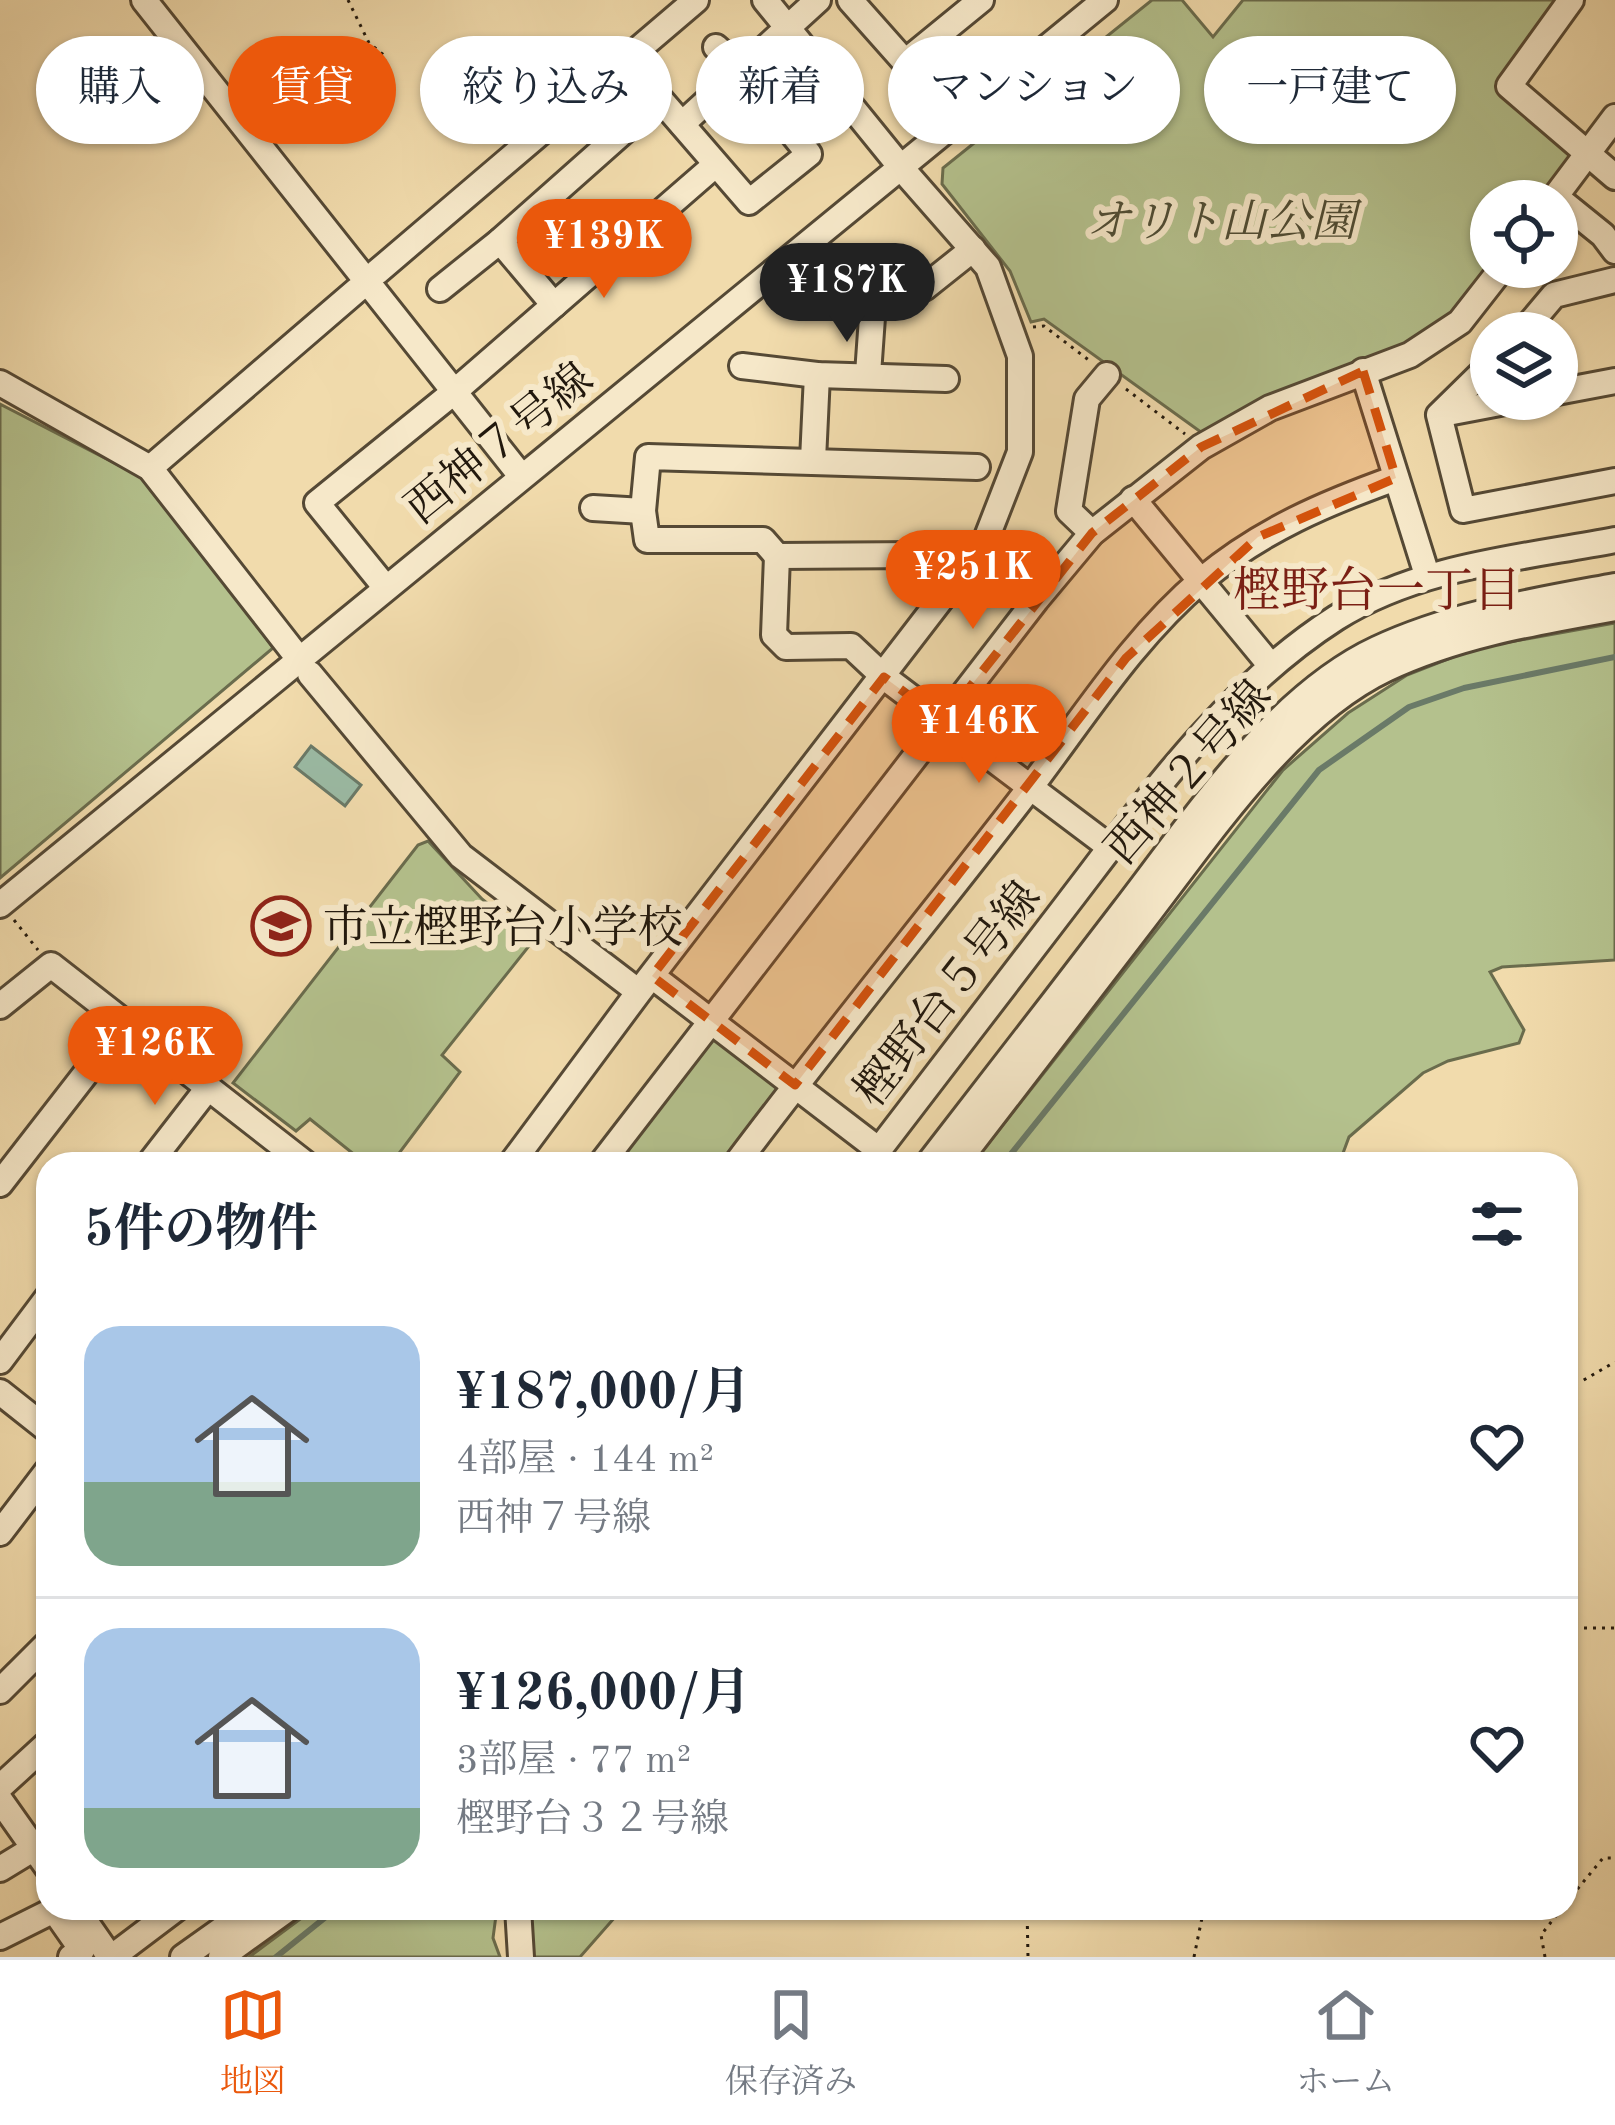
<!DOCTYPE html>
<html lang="ja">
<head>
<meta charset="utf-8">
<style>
  body { margin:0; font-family:"Old Standard TT","Noto Serif JP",serif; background:#f6f6f7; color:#1f2937; height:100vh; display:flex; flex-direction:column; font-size:45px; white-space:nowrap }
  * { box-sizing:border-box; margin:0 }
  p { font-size:39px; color:#747a83 }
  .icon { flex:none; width:66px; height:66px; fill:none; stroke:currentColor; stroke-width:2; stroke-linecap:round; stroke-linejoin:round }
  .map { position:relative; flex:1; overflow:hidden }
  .drawer { position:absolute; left:36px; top:1152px; width:1542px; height:768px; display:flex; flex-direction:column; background:#fff; border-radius:36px; box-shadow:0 3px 9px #0004 }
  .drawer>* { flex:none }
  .guide { position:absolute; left:36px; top:36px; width:1545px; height:108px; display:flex; gap:24px }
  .controls { position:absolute; left:1470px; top:180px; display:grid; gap:24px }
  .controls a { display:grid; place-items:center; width:108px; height:108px; border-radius:50%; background:#fff; box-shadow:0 3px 9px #0004; font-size:60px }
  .price { position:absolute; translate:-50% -102px; padding:0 27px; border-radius:42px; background:#ea580c; color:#fff; font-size:39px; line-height:78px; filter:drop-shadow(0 3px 6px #0008) }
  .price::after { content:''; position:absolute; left:50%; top:72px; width:36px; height:27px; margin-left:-18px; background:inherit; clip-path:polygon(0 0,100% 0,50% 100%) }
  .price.selected { background:#222; color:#fff }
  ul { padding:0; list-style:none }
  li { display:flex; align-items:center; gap:36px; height:300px; padding:0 48px }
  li+li { border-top:3px solid #e0e1e3 }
  li span { display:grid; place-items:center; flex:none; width:336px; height:240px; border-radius:36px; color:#555 }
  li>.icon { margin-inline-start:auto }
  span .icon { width:144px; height:144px; fill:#fffc; stroke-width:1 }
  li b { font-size:51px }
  h2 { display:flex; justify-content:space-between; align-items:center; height:144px; padding:0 48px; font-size:51px }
  .pill { padding:0 42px; border-radius:54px; background:#fff; box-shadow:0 3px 9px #0004; font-size:42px; line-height:108px }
  .pill.selected { background:#ea580c; color:#fff }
  .tabs { display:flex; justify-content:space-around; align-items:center; height:168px; border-top:3px solid #e0e1e3; background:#fff; font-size:33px; color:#747a83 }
  .tabs a { display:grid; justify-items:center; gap:6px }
  .tabs .selected { color:#ea580c }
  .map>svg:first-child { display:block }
</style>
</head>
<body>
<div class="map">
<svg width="1615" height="1957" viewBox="0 0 1615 1957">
  <rect width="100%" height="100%" fill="#f1dbac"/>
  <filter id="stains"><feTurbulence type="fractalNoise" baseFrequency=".00167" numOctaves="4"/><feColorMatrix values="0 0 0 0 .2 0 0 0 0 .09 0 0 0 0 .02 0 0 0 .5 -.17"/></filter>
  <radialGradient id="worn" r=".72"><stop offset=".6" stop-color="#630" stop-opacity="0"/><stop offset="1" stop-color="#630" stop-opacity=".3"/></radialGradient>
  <!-- green -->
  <g fill="#b4c18d" stroke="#6a6c4d" stroke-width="3">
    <path d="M1152 0H1182L1213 37 1243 0H1562L1499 89 1573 152 1572 164 1543 201H1491V267L1453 316 1401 350 1205 435 1044 319 1031 322 1010 271 942 184 943 168Z"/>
    <path d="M0 404 157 485 273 648 0 878Z"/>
    <path d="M1615 623V960L1502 967 1490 972 1524 1030 1519 1043 1448 1061 1423 1073 1349 1137 1339 1164H972L1283 770 1348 713 1407 675 1476 648Z"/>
    <path d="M428 841 482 899 533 941 442 1055 460 1072 391 1164H366L310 1119 296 1131 233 1083 418 845Z"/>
    <path d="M709 1037H716L776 1083 779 1095 727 1164H609Z"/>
    <path d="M315 1908H497L493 1938 500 1957H249Z"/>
    <path d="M525 1908H623L580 1957H529Z"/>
  </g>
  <!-- water -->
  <path fill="#9bbba5" stroke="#6a7a68" stroke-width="3" d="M311 746 361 785 345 806 295 767Z"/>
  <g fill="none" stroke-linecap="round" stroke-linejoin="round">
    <!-- stream -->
    <g stroke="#6a7a68" stroke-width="6">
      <path d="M1003 1164 1319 770 1409 707 1464 688 1615 657"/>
      <path d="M276 1957 337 1908"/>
    </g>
    <defs>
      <g id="minor">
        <path d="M144 0 521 476"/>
        <path d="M850 0 905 62 981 0"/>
        <path d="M1571 0 1509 86 1615 177"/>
        <path d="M682 124 818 0"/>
        <path d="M1556 197 1603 235 1615 251"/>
        <path d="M1552 201 1615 117"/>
        <path d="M377 272 696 0"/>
        <path d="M440 289 500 241"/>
        <path d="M554 305 500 241 660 99 749 202 809 154 740 69 716 47"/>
        <path d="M1522 333 1554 295 1615 280"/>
        <path d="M1491 364 1439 415 1463 510 1615 481"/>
        <path d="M742 366 817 375 946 379"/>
        <path d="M1363 371 1427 575"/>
        <path d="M868 374 874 289 924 288 973 249"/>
        <path d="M0 383 150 468 292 650"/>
        <path d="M1557 392 1615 381"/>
        <path d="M1442 414 1521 399"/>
        <path d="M813 460 817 375"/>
        <path d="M150 468 357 290"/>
        <path d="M1133 499 1271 666"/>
        <path d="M593 508 643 511"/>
        <path d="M1092 533 1069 511 1087 399 1107 375"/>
        <path d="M921 555 777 556 763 540H647L643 511 648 457 977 467"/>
        <path d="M777 556 774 635 786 647 851 646 884 677 1111 848"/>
        <path d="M386 588 317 503 454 392 714 166"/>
        <path d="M310 674 461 856 631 986"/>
        <path d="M0 905 1105 0"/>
        <path d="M652 976 879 1150"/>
        <path d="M0 1006 51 965 306 1164"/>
        <path d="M149 1164 208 1088"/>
        <path d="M511 1164 638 993 985 542 1020 452V356L988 267 903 170 765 0"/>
        <path d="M601 1164 1036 600 1092 533 1201 447 1270 408 1410 355 1460 322 1503 267"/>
        <path d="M736 1164C831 1037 932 915 1029 789 1084 717 1133 638 1203 579 1262 530 1326 503 1396 478"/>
        <path d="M868 1164C934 1077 1002 990 1068 903 1147 800 1225 689 1336 618 1418 566 1521 558 1615 540"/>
        <path d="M928 1164C994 1079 1059 995 1124 910 1192 822 1274 697 1377 649 1452 614 1534 601 1615 586"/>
        <path d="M956 1164C1019 1082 1082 1000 1146 917 1210 834 1289 715 1386 669 1458 635 1537 622 1615 608"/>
        <path d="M0 1184 125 1023"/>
        <path d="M0 1361 48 1297"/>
        <path d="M0 1392 48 1430"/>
        <path d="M0 1533 48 1470"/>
        <path d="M0 1691 48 1643"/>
        <path d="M0 1787 48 1743"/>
        <path d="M0 1800 48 1868"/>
        <path d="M0 1869 46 1841"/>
        <path d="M76 1908 110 1957"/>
        <path d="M518 1908 521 1957"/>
        <path d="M0 1937 54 1910 82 1950 71 1957"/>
        <path d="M112 1957 177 1908"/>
        <path d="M183 1957 252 1908"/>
        <path d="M221 1957 289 1908"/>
      </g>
    </defs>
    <!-- minor casing -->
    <use href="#minor" stroke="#554935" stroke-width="30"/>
    <!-- path -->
    <g stroke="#21180d" stroke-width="3" stroke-dasharray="3 6" stroke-linecap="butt">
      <path d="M348 0 369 43 385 56 384 76"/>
      <path d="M918 77 943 106"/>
      <path d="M1033 327 1044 326 1090 361"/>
      <path d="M1126 389 1185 434"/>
      <path d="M14 920 38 950"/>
      <path d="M1566 1381H1582L1615 1362"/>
      <path d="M1566 1628H1615"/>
      <path d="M1566 1903 1603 1858H1615"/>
      <path d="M1027 1908 1028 1957"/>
      <path d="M1194 1957 1204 1908"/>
      <path d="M1545 1957 1541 1935 1562 1908"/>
    </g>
    <!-- minor -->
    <use href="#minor" stroke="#f6e8c9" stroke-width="24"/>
  </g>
  <!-- marked area -->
  <path fill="#d4520c" fill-opacity="0.2" stroke="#d4520c" stroke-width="9" stroke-dasharray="24 15" stroke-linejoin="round" d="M1363 371 1396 478 1258 537 1126 658 795 1085 652 976 884 677 943 721 1092 533 1201 447Z"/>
  <!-- icons -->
  <defs>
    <symbol id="school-ring" viewBox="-11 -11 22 22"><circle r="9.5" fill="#f6e8c9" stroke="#8f2418" stroke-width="1.5"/><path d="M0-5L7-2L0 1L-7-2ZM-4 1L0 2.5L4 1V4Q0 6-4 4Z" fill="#8f2418"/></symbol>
  </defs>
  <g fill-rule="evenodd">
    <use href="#school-ring" x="248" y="893" width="66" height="66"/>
  </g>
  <g text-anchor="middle" stroke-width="12" stroke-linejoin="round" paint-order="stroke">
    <!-- park labels -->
    <g font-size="45" font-style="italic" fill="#4d4b33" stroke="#f6e8c9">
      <text x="1221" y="236">オリト山公園</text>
    </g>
    <!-- street labels -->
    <g font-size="45" fill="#21180d" stroke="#f6e8c9">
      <text transform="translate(498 442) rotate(-39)" y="16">西神７号線</text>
      <text transform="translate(1187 771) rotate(-49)" y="16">西神２号線</text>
      <text transform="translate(946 993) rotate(-52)" y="16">樫野台５号線</text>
    </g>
    <!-- poi labels -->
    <g font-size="45" fill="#21180d" stroke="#f6e8c9" text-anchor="start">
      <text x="323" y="942">市立樫野台小学校</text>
    </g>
    <!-- neighbourhood labels -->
    <g font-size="48" fill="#7a1f14" stroke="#f6e8c9">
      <text x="1377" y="606">樫野台一丁目</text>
    </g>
  </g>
  <rect width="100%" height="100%" filter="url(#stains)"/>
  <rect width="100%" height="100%" fill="url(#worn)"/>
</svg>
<div class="controls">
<a><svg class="icon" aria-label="locate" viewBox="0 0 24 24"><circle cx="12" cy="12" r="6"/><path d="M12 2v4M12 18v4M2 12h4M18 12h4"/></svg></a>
<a><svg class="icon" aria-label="layers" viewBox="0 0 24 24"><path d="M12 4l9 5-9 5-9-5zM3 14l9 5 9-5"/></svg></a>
</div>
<b class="price" style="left:604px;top:301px">¥139K</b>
<b class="price selected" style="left:847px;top:345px">¥187K</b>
<b class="price" style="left:973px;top:632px">¥251K</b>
<b class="price" style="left:979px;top:786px">¥146K</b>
<b class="price" style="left:155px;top:1108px">¥126K</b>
<div class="guide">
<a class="pill">購入</a>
<a class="pill selected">賃貸</a>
<a class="pill">絞り込み</a>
<a class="pill">新着</a>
<a class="pill">マンション</a>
<a class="pill">一戸建て</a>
</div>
<section class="drawer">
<h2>5件の物件<svg class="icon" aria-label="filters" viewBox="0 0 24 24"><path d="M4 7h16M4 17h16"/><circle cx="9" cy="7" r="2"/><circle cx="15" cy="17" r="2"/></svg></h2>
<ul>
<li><span style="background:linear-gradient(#a9c7e8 65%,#7fa58c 0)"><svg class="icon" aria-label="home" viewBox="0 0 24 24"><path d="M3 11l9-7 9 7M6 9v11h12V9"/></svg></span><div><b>¥187,000/月</b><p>4部屋 · 144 m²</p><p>西神７号線</p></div><svg class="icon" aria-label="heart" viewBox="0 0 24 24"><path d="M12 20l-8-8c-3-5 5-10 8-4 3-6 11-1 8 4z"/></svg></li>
<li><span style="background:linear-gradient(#a9c7e8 75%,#7fa58c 0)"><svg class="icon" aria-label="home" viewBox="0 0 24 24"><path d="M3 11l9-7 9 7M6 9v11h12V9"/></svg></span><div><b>¥126,000/月</b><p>3部屋 · 77 m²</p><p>樫野台３２号線</p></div><svg class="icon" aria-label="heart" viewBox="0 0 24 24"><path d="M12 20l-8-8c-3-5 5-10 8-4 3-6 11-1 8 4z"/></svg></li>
</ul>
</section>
</div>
<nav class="tabs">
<a class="selected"><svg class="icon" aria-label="map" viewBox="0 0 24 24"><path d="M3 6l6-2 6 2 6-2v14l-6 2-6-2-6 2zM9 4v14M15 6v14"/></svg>地図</a>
<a><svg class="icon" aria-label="saved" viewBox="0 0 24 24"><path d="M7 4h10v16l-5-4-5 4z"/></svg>保存済み</a>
<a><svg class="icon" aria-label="home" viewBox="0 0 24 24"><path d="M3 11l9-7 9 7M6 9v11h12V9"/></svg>ホーム</a>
</nav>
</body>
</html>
